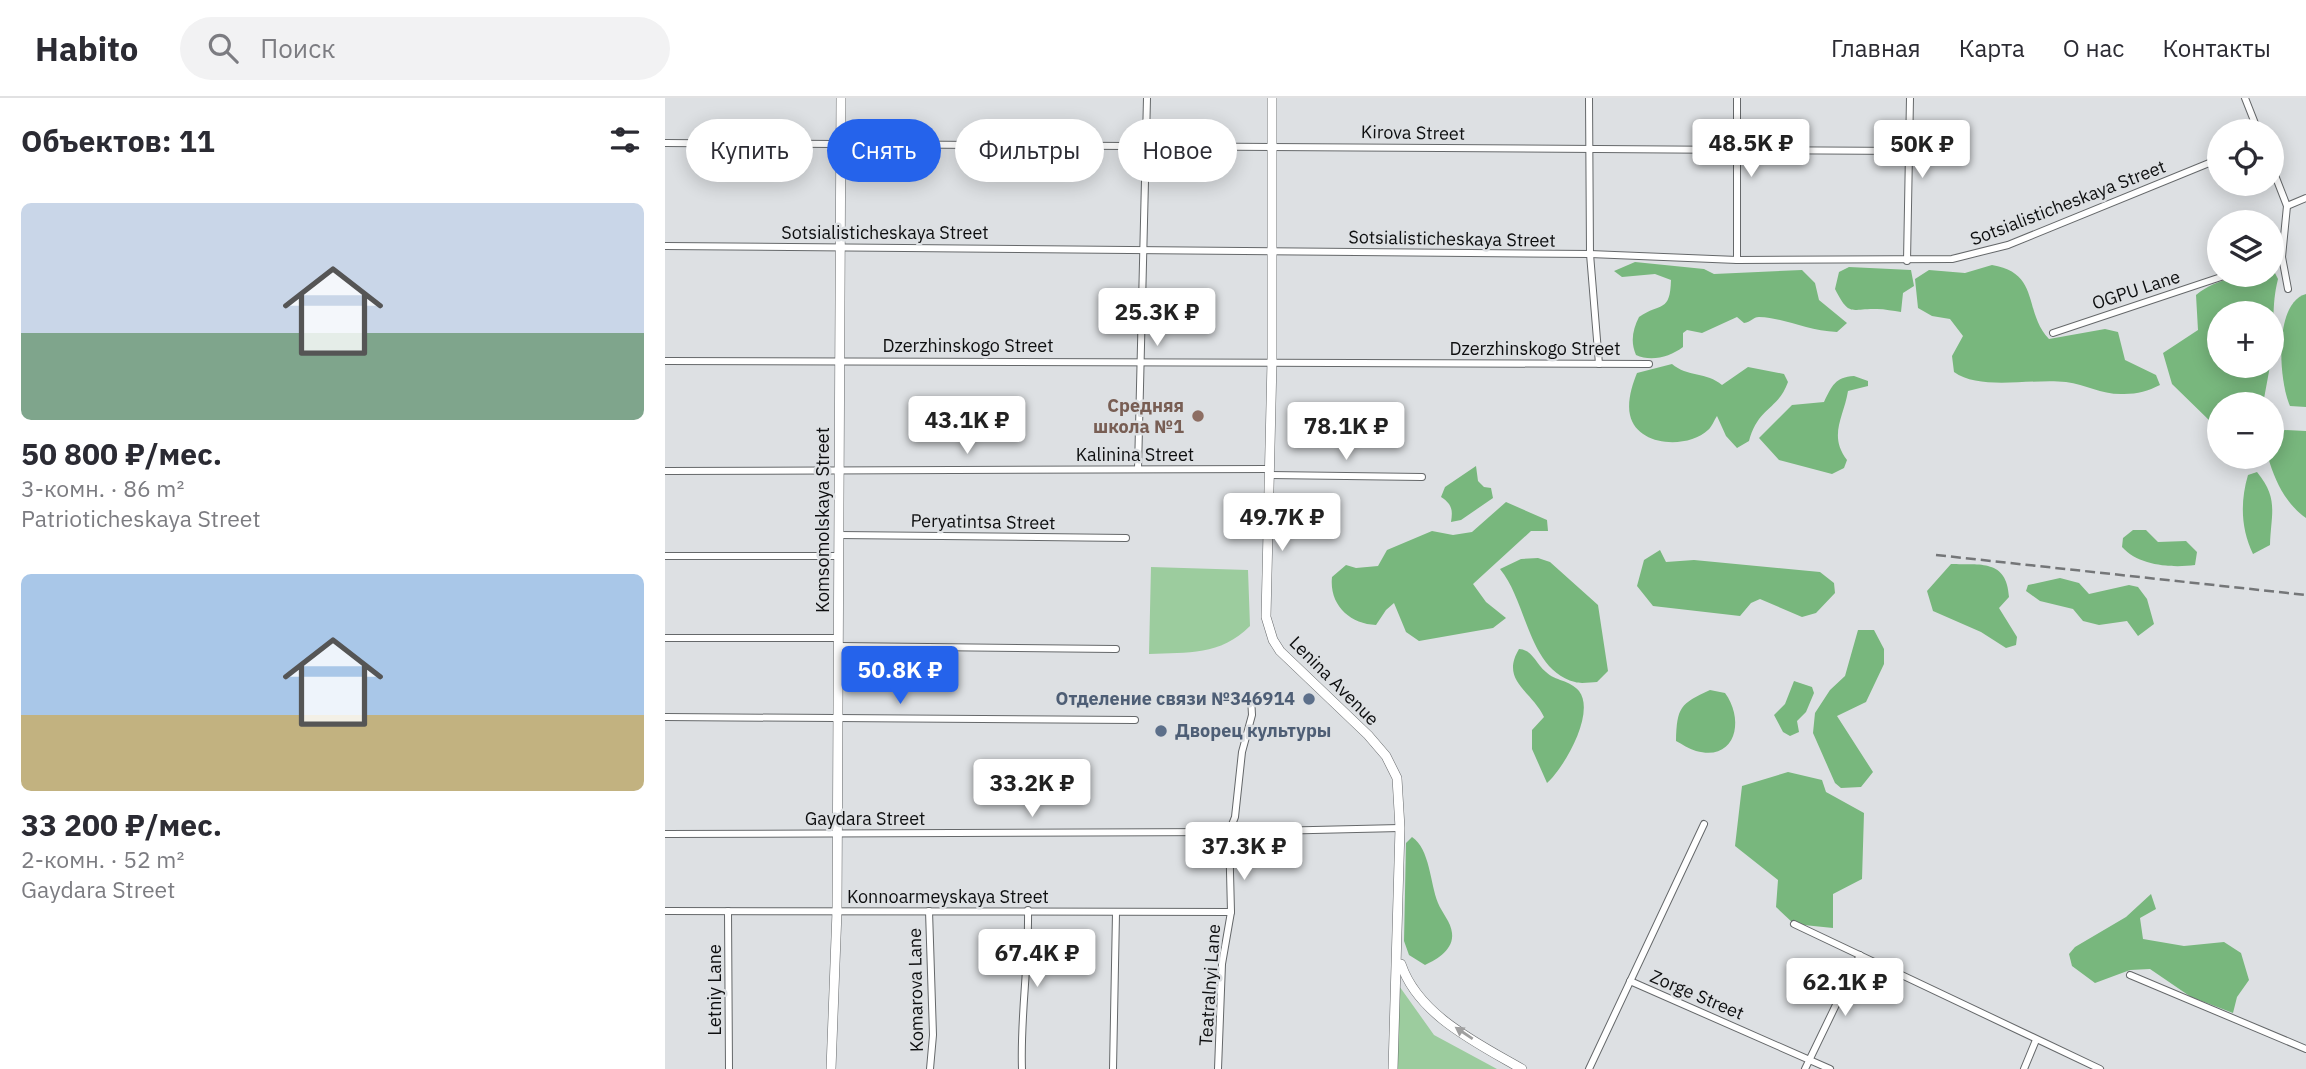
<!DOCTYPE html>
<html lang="ru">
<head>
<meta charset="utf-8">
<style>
  body { margin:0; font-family:"IBM Plex Sans",sans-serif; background:#f2f2f3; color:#2b2b33; height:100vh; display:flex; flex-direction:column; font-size:26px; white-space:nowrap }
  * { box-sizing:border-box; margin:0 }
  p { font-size:23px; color:#7c7c81 }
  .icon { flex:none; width:38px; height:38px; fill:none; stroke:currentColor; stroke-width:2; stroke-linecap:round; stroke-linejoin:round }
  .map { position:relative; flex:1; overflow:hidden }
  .panel { display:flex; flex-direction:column; background:#fff; width:665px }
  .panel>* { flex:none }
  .top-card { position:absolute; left:21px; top:21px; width:665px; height:63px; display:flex; gap:14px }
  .controls { position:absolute; left:1542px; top:21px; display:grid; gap:14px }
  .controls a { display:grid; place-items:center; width:77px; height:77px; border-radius:50%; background:#fff; box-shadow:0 4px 18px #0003; font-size:35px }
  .price { position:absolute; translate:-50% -60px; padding:0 16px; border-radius:7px; background:#fff; color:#222; font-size:23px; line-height:46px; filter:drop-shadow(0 2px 4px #0008) }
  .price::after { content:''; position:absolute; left:50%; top:42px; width:21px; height:16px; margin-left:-10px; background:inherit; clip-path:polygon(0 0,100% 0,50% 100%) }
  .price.on { background:#2563eb; color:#fff }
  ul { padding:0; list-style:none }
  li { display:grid; align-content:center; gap:14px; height:371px; padding:0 21px }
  li span { display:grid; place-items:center; height:217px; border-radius:10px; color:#555 }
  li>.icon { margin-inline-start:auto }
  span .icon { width:126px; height:126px; fill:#fffc; stroke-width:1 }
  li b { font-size:30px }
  h2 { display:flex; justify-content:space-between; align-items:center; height:84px; padding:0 21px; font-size:30px }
  .chip { padding:0 24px; border-radius:32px; background:#fff; box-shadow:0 4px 18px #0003; font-size:24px; line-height:63px }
  .chip.on { background:#2563eb; color:#fff }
  header { display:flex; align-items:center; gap:42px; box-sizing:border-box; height:98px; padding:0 35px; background:#fff; border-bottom:2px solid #e1e1e2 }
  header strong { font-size:33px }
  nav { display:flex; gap:38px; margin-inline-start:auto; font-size:24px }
  .search { width:490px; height:63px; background:#f2f2f3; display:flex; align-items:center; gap:18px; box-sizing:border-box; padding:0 24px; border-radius:38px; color:#7c7c81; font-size:26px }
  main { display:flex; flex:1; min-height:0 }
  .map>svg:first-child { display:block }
</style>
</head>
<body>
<header>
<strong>Habito</strong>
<div class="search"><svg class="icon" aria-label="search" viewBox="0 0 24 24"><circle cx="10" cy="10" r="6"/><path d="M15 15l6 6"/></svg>Поиск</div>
<nav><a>Главная</a><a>Карта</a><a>О нас</a><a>Контакты</a></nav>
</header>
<main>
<section class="panel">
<h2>Объектов: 11<svg class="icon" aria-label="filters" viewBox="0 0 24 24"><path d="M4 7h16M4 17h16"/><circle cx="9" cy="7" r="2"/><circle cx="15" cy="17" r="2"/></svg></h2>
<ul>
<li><span style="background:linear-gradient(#c9d6e8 60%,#7fa58c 0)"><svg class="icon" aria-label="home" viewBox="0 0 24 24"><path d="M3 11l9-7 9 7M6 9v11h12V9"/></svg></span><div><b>50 800 ₽/мес.</b><p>3-комн. · 86 m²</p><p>Patrioticheskaya Street</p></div></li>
<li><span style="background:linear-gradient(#a9c7e8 65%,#c2b280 0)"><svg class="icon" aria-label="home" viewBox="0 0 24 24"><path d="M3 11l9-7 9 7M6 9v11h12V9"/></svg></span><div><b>33 200 ₽/мес.</b><p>2-комн. · 52 m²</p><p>Gaydara Street</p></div></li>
</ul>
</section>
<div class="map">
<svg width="1641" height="971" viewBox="0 0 1641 971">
  <rect width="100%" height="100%" fill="#dde0e3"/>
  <!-- green -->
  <g fill="#9ccc9e">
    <path d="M486 469 583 472 585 528C555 558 523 554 484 556Z"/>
    <path d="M732 885 769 937 832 971H728Z"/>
  </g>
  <!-- forest -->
  <g fill="#78b77d">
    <path d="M970 164 1039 171 1049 176 1137 172 1150 185 1154 202 1182 225 1172 234C1142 233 1121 220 1094 219 1088 219 1086 224 1079 225L1072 219 1037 235 1022 232 1018 235V249C1005 259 986 264 971 257 965 243 968 231 974 219 996 204 1005 215 1006 182L990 176 957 179 949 173Z"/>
    <path d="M1327 167C1376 175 1358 214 1384 241L1440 231 1453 234 1460 262 1491 277 1495 287C1483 293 1473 296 1459 296 1437 297 1422 287 1401 284 1367 280 1315 293 1289 274L1287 258 1298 238 1285 221 1267 218 1253 210 1250 181 1264 172 1300 175Z"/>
    <path d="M1184 169 1246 172 1249 188 1238 195 1236 214C1228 213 1220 211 1212 211 1185 210 1185 220 1170 191L1174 174Z"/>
    <path d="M1607 169 1613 181C1606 209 1610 228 1607 256L1606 215H1554V268H1605L1598 306H1554V327L1547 325 1507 286 1498 255 1533 232 1531 197C1553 179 1580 177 1606 177Z"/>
    <path d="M1641 196V309L1625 308C1614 284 1608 205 1641 196Z"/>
    <path d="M1007 266C1022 279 1042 274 1057 287L1083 269 1119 276 1123 284C1113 312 1093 309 1084 343L1072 350 1061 338 1052 318C1049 322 1047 329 1043 332 1023 351 972 349 965 317 962 304 967 287 972 275Z"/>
    <path d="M1189 278 1203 283V288L1183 293C1179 319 1163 337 1182 362L1179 370 1167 376 1114 362 1094 340 1127 307 1159 304C1167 288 1170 279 1189 278Z"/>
    <path d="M1620 332 1641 333V420C1620 405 1610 383 1603 359H1606L1609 336Z"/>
    <path d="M811 368 813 383 819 389 826 390 828 400 796 422 786 424C788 412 787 406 776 399L780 389Z"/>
    <path d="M1592 374C1614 401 1606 415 1605 447L1588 456C1576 431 1575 404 1583 377Z"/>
    <path d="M841 404 882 422 883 433H866L808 486 821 504 841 520 828 530 754 543 741 534 729 505 721 512 711 527C685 526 664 507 667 479L681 467 691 470 713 468 722 452 767 433 788 437 807 434Z"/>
    <path d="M1468 432H1481L1493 444 1521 443 1532 454 1530 467C1507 470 1474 468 1457 449L1458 440Z"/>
    <path d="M995 452 1001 464 1029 462 1155 474 1169 485 1170 495 1151 515 1137 519 1095 501 1086 505 1075 518 988 508 972 488 979 462Z"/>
    <path d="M873 460 885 464 933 507 943 573 932 584C926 584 916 586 910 584 863 572 862 503 835 471L856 461Z"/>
    <path d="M1286 466C1315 467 1342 461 1344 499L1334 510 1352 539 1351 547 1341 550 1316 534 1268 513 1262 493Z"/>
    <path d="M1395 480 1414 485 1424 496 1464 487 1473 489 1482 501 1489 526 1473 538 1462 523 1434 527 1418 523 1408 511 1375 503 1361 493 1363 487Z"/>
    <path d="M1193 532H1209L1219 551V566L1201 604 1172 618 1208 674 1196 689 1176 690 1170 685 1148 635 1150 615 1165 592 1180 578Z"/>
    <path d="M854 551C868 552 870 565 881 574 890 583 905 582 914 593 931 615 899 670 882 685L867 651V632L879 619C866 592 835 583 854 551Z"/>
    <path d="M1129 583 1147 589 1149 595 1141 614 1132 623 1134 634 1125 638 1118 634 1109 617 1120 606Z"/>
    <path d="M1045 592 1060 595C1080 622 1071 664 1031 653 1024 651 1017 646 1011 643 1012 609 1015 606 1045 592Z"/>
    <path d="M1123 674 1157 682 1161 694 1199 715 1197 781 1168 796V830L1129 826 1111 809 1113 782 1070 748 1077 688Z"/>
    <path d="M747 739C765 751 765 785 773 805 777 815 786 824 787 835 789 851 773 861 760 867L744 857 739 843 741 745Z"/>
    <path d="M1486 796 1491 811 1475 820 1478 841 1519 848 1559 844 1576 855 1584 882 1572 899 1568 915 1526 899 1485 871 1465 872 1430 885 1407 868 1404 856 1410 849 1461 819Z"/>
  </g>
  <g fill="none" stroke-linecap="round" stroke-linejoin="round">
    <defs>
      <g id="minor">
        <path d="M924 0 925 156 934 266"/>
        <path d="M1072 0V162"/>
        <path d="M1580 0 1593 33"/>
        <path d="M0 45 1244 53"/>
        <path d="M1606 67 1622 108 1617 159 1623 191"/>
        <path d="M1622 108 1641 100"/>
        <path d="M0 148 925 156 1072 162 1287 161 1343 147 1554 61"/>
        <path d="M1242 163 1245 0"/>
        <path d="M1388 235 1562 177"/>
        <path d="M0 263 984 266"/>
        <path d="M473 371 482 0"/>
        <path d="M0 373 604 371"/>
        <path d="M604 377 757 379"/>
        <path d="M174 437 461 440"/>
        <path d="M0 458H174"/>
        <path d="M0 540H173"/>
        <path d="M173 548 451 551"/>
        <path d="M0 619 470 622"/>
        <path d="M0 736 564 734 735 730"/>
        <path d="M0 813 566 814"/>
        <path d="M63 813 64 971"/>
        <path d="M264 813 268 937 265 971"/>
        <path d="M1129 826 1435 971"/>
        <path d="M1465 877 1641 951"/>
        <path d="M965 883 1165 971"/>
        <path d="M357 971C355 918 364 866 363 812"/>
        <path d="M448 971 451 815"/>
        <path d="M553 971 557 866 566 814 564 734 570 719 577 654 587 617 586 599"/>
        <path d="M924 971 1039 726"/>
        <path d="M1140 971 1195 857"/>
        <path d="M1359 971 1371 942"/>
      </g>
      <g id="secondary">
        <path d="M607 0V263L601 519 608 542 615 553 703 637 721 658 732 680 735 730 728 971"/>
        <path d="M736 866C753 917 812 945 857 971"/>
        <path d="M166 971 172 813 176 0"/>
      </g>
    </defs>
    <!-- minor casing -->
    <use href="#minor" stroke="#65686a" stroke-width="8"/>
    <!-- secondary casing -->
    <use href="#secondary" stroke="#65686a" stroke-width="10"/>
    <!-- minor -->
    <use href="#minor" stroke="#fff" stroke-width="6"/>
    <!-- secondary -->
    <use href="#secondary" stroke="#fff" stroke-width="9"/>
    <!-- rail -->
    <path stroke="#747678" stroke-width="2.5" stroke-dasharray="10 5" stroke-linecap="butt" d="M1271 457 1641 497"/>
  </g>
  <!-- one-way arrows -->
  <defs><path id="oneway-solid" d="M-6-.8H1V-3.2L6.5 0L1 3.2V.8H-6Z" transform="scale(1.75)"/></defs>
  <use fill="#9f9f9f" href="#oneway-solid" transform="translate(799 935) rotate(-146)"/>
  <!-- markers -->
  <circle fill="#8d6e63" stroke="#dde0e3" stroke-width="2.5" cx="533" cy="318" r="7"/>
  <g fill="#5c6f8a" stroke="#dde0e3" stroke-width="2.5">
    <circle cx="644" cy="601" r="7"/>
    <circle cx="496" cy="633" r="7"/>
  </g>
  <g text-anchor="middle" stroke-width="5" stroke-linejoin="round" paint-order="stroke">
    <!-- street labels -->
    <g font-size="18" fill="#0e0f10" stroke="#dde0e3">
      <text transform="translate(748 35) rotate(1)" y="6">Kirova Street</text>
      <text transform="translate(1403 105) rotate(-21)" y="6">Sotsialisticheskaya Street</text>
      <text x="220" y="141">Sotsialisticheskaya Street</text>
      <text transform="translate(787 141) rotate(1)" y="6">Sotsialisticheskaya Street</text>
      <text transform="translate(1471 192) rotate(-18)" y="6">OGPU Lane</text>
      <text x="303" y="254">Dzerzhinskogo Street</text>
      <text x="870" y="257">Dzerzhinskogo Street</text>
      <text x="470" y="363">Kalinina Street</text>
      <text transform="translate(158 422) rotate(-90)" y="6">Komsomolskaya Street</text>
      <text transform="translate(318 424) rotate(1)" y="6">Peryatintsa Street</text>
      <text transform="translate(669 583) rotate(45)" y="6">Lenina Avenue</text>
      <text x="200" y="727">Gaydara Street</text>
      <text x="283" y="805">Konnoarmeyskaya Street</text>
      <text transform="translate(545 887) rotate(-86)" y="6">Teatralnyi Lane</text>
      <text transform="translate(50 892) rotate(-90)" y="6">Letniy Lane</text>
      <text transform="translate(251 892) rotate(-91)" y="6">Komarova Lane</text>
      <text transform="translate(1032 897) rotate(23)" y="6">Zorge Street</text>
    </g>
    <!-- education labels -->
    <g font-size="18" font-weight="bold" fill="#785e54" stroke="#dde0e3" text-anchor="end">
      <text x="519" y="314">Средняя<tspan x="519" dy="21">школа №1</tspan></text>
    </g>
    <!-- service labels -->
    <g font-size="18" font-weight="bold" fill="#4e5e75" stroke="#dde0e3" text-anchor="end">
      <text x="630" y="607">Отделение связи №346914</text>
      <text x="510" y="639" text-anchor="start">Дворец культуры</text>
    </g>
  </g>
</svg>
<div class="controls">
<a><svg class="icon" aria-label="locate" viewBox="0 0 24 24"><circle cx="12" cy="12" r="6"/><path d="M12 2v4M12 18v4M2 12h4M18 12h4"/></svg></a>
<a><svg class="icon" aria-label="layers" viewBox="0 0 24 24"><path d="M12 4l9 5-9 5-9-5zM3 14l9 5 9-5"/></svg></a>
<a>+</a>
<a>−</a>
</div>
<b class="price" style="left:1086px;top:81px">48.5K ₽</b>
<b class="price" style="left:1257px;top:82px">50K ₽</b>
<b class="price" style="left:492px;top:250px">25.3K ₽</b>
<b class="price" style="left:302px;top:358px">43.1K ₽</b>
<b class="price" style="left:681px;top:364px">78.1K ₽</b>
<b class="price" style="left:617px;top:455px">49.7K ₽</b>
<b class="price on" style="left:235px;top:608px">50.8K ₽</b>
<b class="price" style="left:367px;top:721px">33.2K ₽</b>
<b class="price" style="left:579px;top:784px">37.3K ₽</b>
<b class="price" style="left:372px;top:891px">67.4K ₽</b>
<b class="price" style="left:1180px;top:920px">62.1K ₽</b>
<div class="top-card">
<a class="chip">Купить</a>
<a class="chip on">Снять</a>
<a class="chip">Фильтры</a>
<a class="chip">Новое</a>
</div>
</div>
</main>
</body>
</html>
